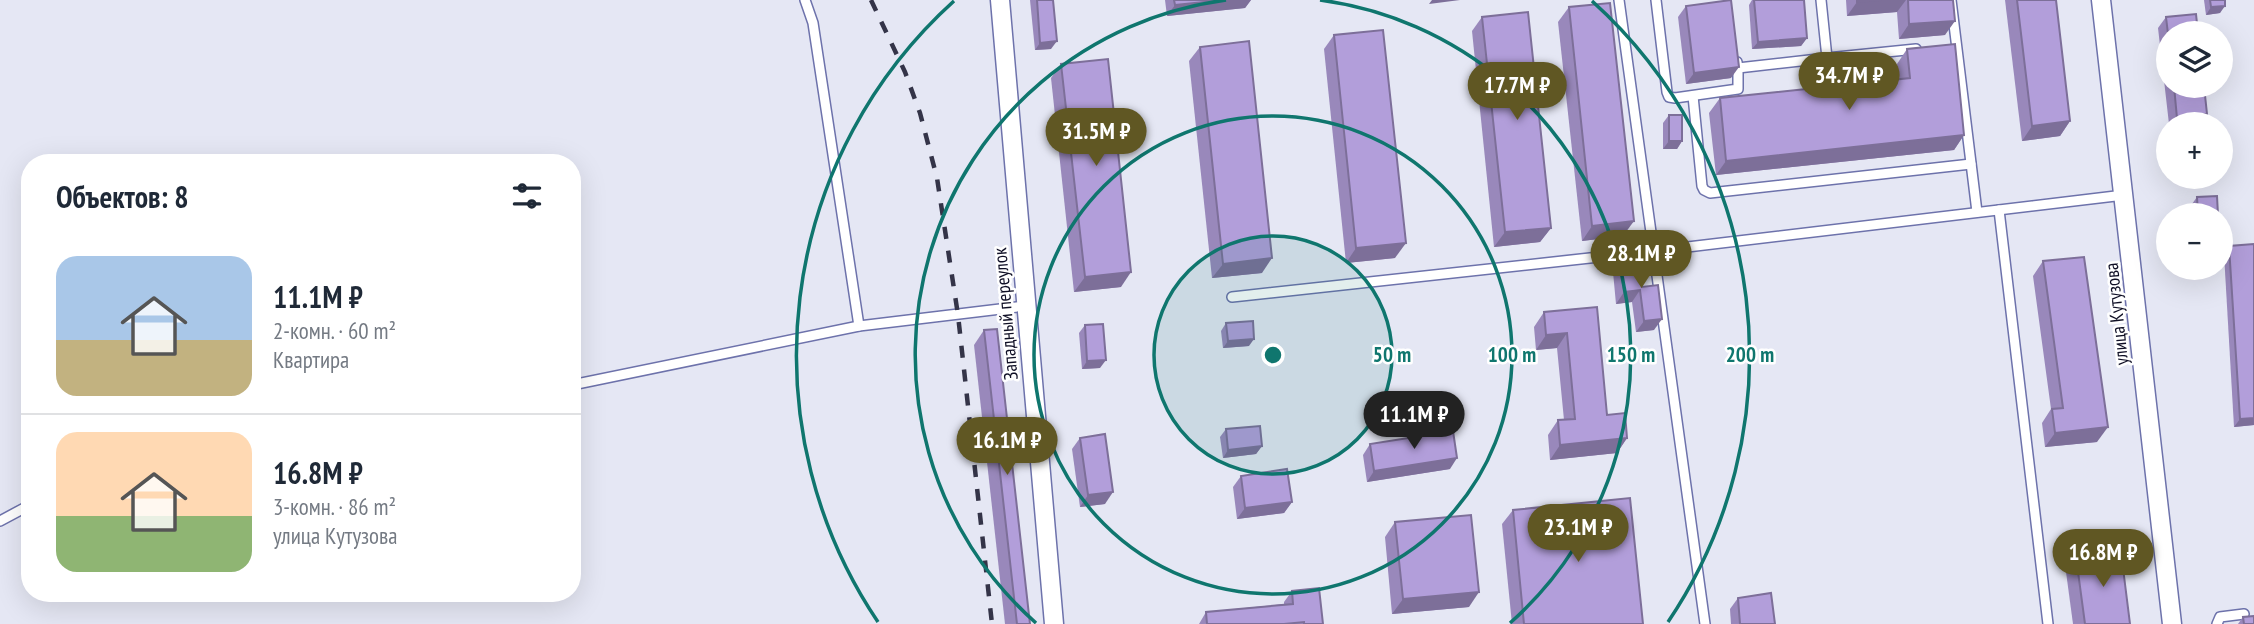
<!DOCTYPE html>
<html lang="ru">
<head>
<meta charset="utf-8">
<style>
  body { margin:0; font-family:"PT Sans Narrow",sans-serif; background:#f6f6f7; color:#1f2937; height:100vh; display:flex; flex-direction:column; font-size:26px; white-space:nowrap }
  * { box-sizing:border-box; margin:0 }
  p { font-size:23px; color:#747a83 }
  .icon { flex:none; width:38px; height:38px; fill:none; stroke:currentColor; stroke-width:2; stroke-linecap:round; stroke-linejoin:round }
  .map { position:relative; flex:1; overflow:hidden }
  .details { position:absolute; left:21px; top:154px; width:560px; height:448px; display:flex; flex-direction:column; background:#fff; border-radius:28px; box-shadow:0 7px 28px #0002 }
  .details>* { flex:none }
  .buttons { position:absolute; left:2156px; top:21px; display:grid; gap:14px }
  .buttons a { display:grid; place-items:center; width:77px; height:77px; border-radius:50%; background:#fff; box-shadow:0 7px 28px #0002; font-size:35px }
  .price { position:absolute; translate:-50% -60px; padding:0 16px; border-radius:24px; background:#605723; color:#fff; font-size:23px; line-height:46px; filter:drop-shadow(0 2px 4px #0008) }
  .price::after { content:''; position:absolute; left:50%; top:42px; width:21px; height:16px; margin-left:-10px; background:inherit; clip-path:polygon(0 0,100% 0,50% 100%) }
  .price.active { background:#222; color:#fff }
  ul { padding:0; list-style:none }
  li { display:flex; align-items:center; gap:21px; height:175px; padding:0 35px }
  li+li { border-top:2px solid #e0e1e3 }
  li span { display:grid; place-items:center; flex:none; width:196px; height:140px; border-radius:21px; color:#555 }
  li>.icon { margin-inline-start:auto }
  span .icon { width:84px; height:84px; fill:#fffc; stroke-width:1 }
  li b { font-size:30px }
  h2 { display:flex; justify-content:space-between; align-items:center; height:84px; padding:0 35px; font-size:30px }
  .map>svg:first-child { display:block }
</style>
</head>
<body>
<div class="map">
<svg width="2254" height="624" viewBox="0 0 2254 624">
  <rect width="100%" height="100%" fill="#e5e7f4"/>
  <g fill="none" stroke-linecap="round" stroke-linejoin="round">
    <defs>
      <g id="service">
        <path d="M805 0 813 23 859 326"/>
        <path d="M1619 0 1705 624"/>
        <path d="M1656 0 1667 92 1669 97 1675 98 1738 89V68"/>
        <path d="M1821 0 1827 58 1916 49"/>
        <path d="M1951 0 1977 212"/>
        <path d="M1737 62 1738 68 1827 58"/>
        <path d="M1693 96 1702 186 1704 190 1710 193 1971 164"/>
        <path d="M1999 210 2048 624"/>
        <path d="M1232 297 1654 251 2124 195"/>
        <path d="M572 385 859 326 1025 306"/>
        <path d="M0 521 30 505"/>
        <path d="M2217 624 2220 617 2244 614"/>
      </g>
      <g id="minor">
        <path d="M1000 0 1054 624"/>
        <path d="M2101 0 2172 624"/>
      </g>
    </defs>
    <!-- service casing -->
    <use href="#service" stroke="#6d72ab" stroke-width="12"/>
    <!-- minor casing -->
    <use href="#minor" stroke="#6d72ab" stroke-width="21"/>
    <!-- service -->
    <use href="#service" stroke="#fff" stroke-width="9"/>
    <!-- minor -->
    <use href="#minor" stroke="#fff" stroke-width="18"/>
    <!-- rail -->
    <path stroke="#343448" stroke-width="4.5" stroke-dasharray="12 12" stroke-linecap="butt" d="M871 0 905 72 920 113 937 178 958 315 992 624"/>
  </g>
  <!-- wall -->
  <g fill="#98b">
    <path d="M1030 0H1053L1051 49 1035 50Z"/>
    <path d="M1165 0H1251L1245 8 1167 16Z"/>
    <path d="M1752 0H1804L1807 38 1801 46 1752 49 1749 5Z"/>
    <path d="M1846 0H1953L1945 35 1899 39 1897 12 1847 16Z"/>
    <path d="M2005 0H2056L2070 121 2060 136 2022 141Z"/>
    <path d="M2204 0H2225L2220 13 2206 15Z"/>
    <path d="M1686 6 1731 78 1686 84 1678 17Z"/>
    <path d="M1569 7 1623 236 1582 241 1558 22Z"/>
    <path d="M1482 17 1551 228 1540 242 1494 247 1472 31Z"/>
    <path d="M2166 17 2168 33V86H2204L2200 124H2169L2158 28Z"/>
    <path d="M1334 35 1395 258 1346 263 1324 49Z"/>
    <path d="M1200 47 1262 273 1212 278 1189 61Z"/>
    <path d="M1907 49 1964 135 1954 150 1716 175 1709 113 1720 98 1898 79 1897 64Z"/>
    <path d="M1061 64 1121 287 1074 292 1051 78Z"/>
    <path d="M1669 115 1682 141 1677 149H1663V123Z"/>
    <path d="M2197 197 2218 215H2193L2192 204Z"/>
    <path d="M2254 244V425L2234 427 2224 254 2229 246Z"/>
    <path d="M1620 261 1642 287 1654 330 1636 332 1632 302 1616 304 1613 272Z"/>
    <path d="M2043 261 2097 442 2045 447 2042 423 2051 409 2033 276Z"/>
    <path d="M1597 307 1607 415 1627 438 1617 453 1550 460 1548 435 1558 420H1564L1557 348 1536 350 1534 327 1544 312Z"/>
    <path d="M1226 323 1249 346 1223 348 1221 331Z"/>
    <path d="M1085 325 1100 368 1082 369 1079 333Z"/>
    <path d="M984 330 1030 624H1005L974 345Z"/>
    <path d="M1226 429 1262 446 1256 454 1223 458 1220 437Z"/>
    <path d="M1080 438 1105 504 1080 507 1072 449Z"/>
    <path d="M1370 444 1450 469 1367 482 1363 455Z"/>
    <path d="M1241 476 1292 502 1284 513 1237 519 1233 487Z"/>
    <path d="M1513 510 1643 624H1512L1502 524Z"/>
    <path d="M1395 522 1469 607 1392 614 1385 537Z"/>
    <path d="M2076 557 2130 624H2073L2066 572Z"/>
    <path d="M1292 591 1323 624H1199L1206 612 1284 604V602Z"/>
    <path d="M1738 598 1775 624H1731L1730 609Z"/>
    <path d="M2243 617 2254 624H2238Z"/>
  </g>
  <!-- shaded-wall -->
  <g fill="#7d6f99">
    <path d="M1224 0H1251L1245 8 1167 16 1175 5Z"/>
    <path d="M1432 0H1460L1429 4Z"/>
    <path d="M1881 0H1906L1897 12 1847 16 1857 2Z"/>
    <path d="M2225 6 2220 13 2206 15 2211 7Z"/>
    <path d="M1955 21 1945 35 1899 39 1909 24Z"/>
    <path d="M1807 38 1801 46 1752 49 1758 42Z"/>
    <path d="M1057 41 1051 49 1035 50 1040 43Z"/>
    <path d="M1739 67 1731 78 1686 84 1694 73Z"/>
    <path d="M2207 114 2200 124H2173L2177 118Z"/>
    <path d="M2070 121 2060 136 2022 141 2032 126Z"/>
    <path d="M1964 135 1954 150 1716 175 1726 161Z"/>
    <path d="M1669 141H1682L1677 149H1663Z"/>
    <path d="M1634 221 1623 236 1582 241 1592 226Z"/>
    <path d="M1551 228 1540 242 1494 247 1505 232Z"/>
    <path d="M1406 243 1395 258 1346 263 1356 248Z"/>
    <path d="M1272 258 1262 273 1212 278 1223 264Z"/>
    <path d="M1131 272 1121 287 1074 292 1085 277Z"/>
    <path d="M1640 290 1632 302 1616 304 1624 292Z"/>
    <path d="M1662 319 1654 330 1636 332 1644 321Z"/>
    <path d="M1567 333 1557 348 1536 350 1546 335Z"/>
    <path d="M1254 339 1249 346 1223 348 1228 341Z"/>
    <path d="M1106 360 1100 368 1082 369 1087 361Z"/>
    <path d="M2254 418V425L2234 427 2240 419Z"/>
    <path d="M2108 427 2097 442 2045 447 2055 433Z"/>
    <path d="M1627 438 1617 453 1550 460 1560 445Z"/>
    <path d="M1262 446 1256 454 1223 458 1228 450Z"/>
    <path d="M1457 458 1450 469 1367 482 1374 471Z"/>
    <path d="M1113 492 1105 504 1080 507 1088 495Z"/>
    <path d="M1292 502 1284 513 1237 519 1245 508Z"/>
    <path d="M1479 592 1469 607 1392 614 1403 599Z"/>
  </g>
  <!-- building -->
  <g fill="#b29eda" stroke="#7d6f99" stroke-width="2">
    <path d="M1037 0H1053L1057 41 1040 43Z"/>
    <path d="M1174 0H1224L1175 5Z"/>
    <path d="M1731 0 1739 67 1694 73 1686 6Z"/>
    <path d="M1754 0H1804L1807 38 1758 42Z"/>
    <path d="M1857 0H1881L1857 2Z"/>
    <path d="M1908 0H1953L1955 21 1909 24Z"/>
    <path d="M2017 0H2056L2070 121 2032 126Z"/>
    <path d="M2210 0H2225V6L2211 7Z"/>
    <path d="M1610 3 1634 221 1592 226 1569 7Z"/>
    <path d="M1528 12 1551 228 1505 232 1482 17Z"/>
    <path d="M2196 14 2198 33 2168 34 2166 17Z"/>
    <path d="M1383 30 1406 243 1356 248 1334 35Z"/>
    <path d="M1249 41 1272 258 1223 264 1200 47Z"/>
    <path d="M1955 44 1964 135 1726 161 1720 98 1910 78 1907 49Z"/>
    <path d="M1108 59 1131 272 1085 277 1061 64Z"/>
    <path d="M2174 86H2204L2207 114 2177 118Z"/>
    <rect x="1669" y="115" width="13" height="26"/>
    <path d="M2217 196 2218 215H2198L2197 197Z"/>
    <path d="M2254 244V418L2240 419 2229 246Z"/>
    <path d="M2084 257 2108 427 2055 433 2052 409 2063 408 2043 261Z"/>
    <path d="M1638 259 1642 287 1658 285 1662 319 1644 321 1640 290 1624 292 1620 261Z"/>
    <path d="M1597 307 1607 415 1625 413 1627 438 1560 445 1558 420 1575 419 1567 333 1546 335 1544 312Z"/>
    <path d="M1253 321 1254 339 1228 341 1226 323Z"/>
    <path d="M1103 324 1106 360 1087 361 1085 325Z"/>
    <path d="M997 329 1030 624H1017L984 330Z"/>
    <path d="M1260 426 1262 446 1228 450 1226 429Z"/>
    <path d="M1453 431 1457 458 1374 471 1370 444Z"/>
    <path d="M1105 434 1113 492 1088 495 1080 438Z"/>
    <path d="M1287 469 1292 502 1245 508 1241 476Z"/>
    <path d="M1630 498 1643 624H1524L1513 510Z"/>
    <path d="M1471 515 1479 592 1403 599 1395 522Z"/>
    <path d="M2121 552 2130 624H2085L2076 557Z"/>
    <path d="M1319 588 1323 624H1304V622L1284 624H1207L1206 612 1293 604 1292 591Z"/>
    <path d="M1771 593 1775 624H1740L1738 598Z"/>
    <path d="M2254 616V624H2244L2243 617Z"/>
  </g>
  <!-- distance rings -->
  <circle cx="1273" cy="355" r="119" fill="#0f766e" fill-opacity=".12"/>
  <g fill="none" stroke="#0f766e" stroke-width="3.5">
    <circle cx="1273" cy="355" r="119"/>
    <circle cx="1273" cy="355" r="239"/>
    <path d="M1036 623A358 358 0 0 1 1226 0M1320 0A358 358 0 0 1 1510 623"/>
    <path d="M878 622A477 477 0 0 1 954 1M1592 1A477 477 0 0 1 1668 622"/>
  </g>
  <g text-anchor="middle" stroke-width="5" stroke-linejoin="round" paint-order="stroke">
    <!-- street labels -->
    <g font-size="19" fill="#0f0f25" stroke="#fff">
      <text transform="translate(1005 314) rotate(-95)" y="7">Западный переулок</text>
      <text transform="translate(2116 314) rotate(-96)" y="7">улица Кутузова</text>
    </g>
  </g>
  <circle cx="1273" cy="355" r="10" fill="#0f766e" stroke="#fff" stroke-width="3.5"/>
  <g font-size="21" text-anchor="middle" font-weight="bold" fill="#0f766e" stroke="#fff" stroke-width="5" stroke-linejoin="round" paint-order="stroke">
    <text x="1392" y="362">50 m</text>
    <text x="1512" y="362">100 m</text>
    <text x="1631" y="362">150 m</text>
    <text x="1750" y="362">200 m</text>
  </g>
</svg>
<div class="buttons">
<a><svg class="icon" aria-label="layers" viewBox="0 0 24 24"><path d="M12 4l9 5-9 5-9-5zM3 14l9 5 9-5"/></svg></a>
<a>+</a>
<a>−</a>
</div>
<b class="price" style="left:1849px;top:112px">34.7M ₽</b>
<b class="price" style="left:1517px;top:122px">17.7M ₽</b>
<b class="price" style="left:1096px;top:168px">31.5M ₽</b>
<b class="price" style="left:1641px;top:290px">28.1M ₽</b>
<b class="price active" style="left:1414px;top:451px">11.1M ₽</b>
<b class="price" style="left:1007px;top:477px">16.1M ₽</b>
<b class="price" style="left:1578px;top:564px">23.1M ₽</b>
<b class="price" style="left:2103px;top:589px">16.8M ₽</b>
<section class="details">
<h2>Объектов: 8<svg class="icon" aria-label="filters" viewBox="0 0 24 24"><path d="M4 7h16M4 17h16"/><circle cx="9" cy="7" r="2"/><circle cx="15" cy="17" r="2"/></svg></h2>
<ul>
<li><span style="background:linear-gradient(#a9c7e8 60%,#c2b280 0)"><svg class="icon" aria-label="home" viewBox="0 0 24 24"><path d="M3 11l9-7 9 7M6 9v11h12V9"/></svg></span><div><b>11.1M ₽</b><p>2-комн. · 60 m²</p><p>Квартира</p></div></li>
<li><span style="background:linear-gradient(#ffd9b3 60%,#8fb573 0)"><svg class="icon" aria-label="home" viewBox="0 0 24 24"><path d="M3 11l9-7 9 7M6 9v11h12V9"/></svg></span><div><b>16.8M ₽</b><p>3-комн. · 86 m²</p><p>улица Кутузова</p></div></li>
</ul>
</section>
</div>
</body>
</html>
